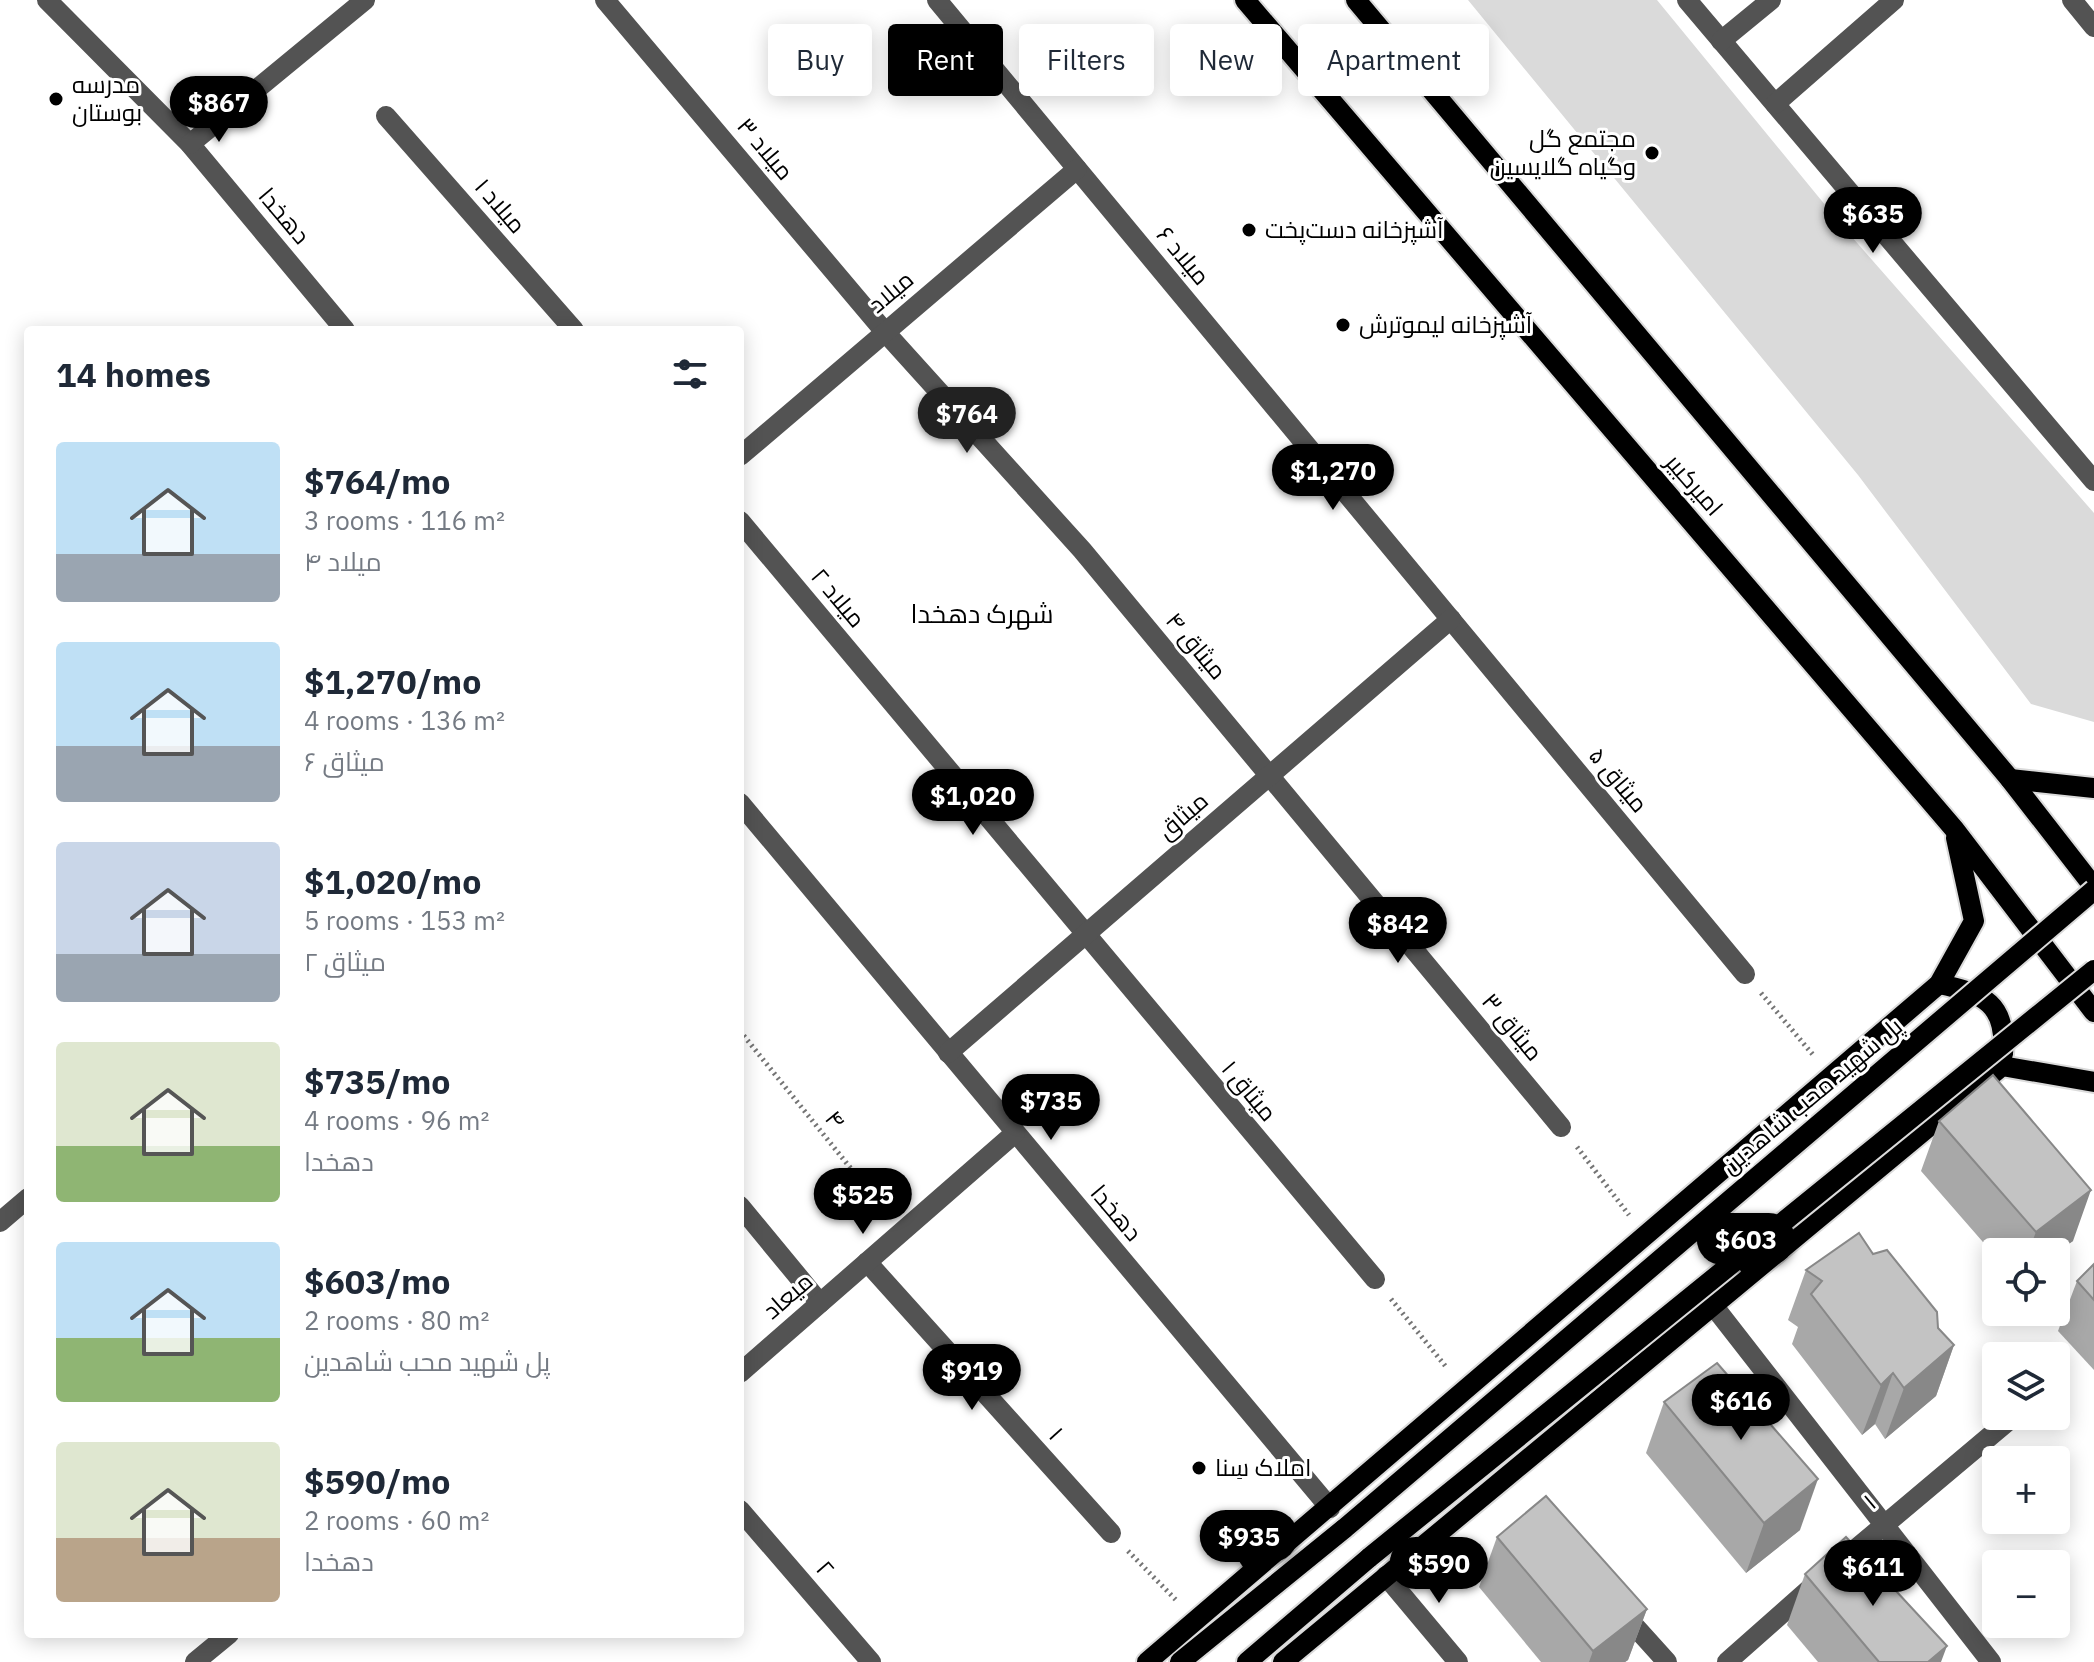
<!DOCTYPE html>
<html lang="en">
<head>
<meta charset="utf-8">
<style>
  body { margin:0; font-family:"IBM Plex Sans",Cairo,sans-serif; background:#f2f2f3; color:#1f2937; height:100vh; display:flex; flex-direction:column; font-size:30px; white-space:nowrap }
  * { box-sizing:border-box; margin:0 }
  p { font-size:26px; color:#747a83 }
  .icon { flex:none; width:44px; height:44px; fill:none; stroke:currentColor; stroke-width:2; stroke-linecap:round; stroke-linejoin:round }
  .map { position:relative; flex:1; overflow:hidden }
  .side { position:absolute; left:24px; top:326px; width:720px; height:1312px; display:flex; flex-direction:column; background:#fff; border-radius:8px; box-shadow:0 4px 20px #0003 }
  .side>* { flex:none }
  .banner { position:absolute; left:768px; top:24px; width:760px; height:72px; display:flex; gap:16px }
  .fabs { position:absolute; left:1982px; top:1238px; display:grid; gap:16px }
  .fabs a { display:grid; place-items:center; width:88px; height:88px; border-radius:8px; background:#fff; box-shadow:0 4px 20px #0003; font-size:40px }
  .price { position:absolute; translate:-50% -68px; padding:0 18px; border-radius:28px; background:#000; color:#fff; font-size:26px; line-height:52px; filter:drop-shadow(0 2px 4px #0008) }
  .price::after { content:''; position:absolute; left:50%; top:48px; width:24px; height:18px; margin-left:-12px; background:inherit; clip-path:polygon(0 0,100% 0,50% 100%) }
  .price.on { background:#222; color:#fff }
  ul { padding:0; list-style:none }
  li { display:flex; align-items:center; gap:24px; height:200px; padding:0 32px }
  li span { display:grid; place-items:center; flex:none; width:224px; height:160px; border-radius:8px; color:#555 }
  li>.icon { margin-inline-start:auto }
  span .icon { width:96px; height:96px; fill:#fffc; stroke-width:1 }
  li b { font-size:34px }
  h2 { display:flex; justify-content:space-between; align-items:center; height:96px; padding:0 32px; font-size:34px }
  .tag { padding:0 28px; border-radius:8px; background:#fff; box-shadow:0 4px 20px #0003; font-size:28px; line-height:72px }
  .tag.on { background:#000; color:#fff }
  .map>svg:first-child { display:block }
</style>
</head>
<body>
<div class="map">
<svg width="2094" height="1662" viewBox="0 0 2094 1662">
  <rect width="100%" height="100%" fill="#fff"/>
  <!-- green -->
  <path fill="#dadada" d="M1468 0H1657L1844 228 2094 513V722L2031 704 1858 475Z"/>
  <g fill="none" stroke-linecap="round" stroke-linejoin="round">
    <defs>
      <g id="major">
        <path d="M1245 0 1955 830 2094 1012"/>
        <path d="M1356 0 2010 779 2094 887"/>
        <path d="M2010 779 2094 788"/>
        <path d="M1939 984C1984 993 2007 1004 2003 1054"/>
        <path d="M1147 1662 1939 984 1974 921 1956 838"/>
        <path d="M1180 1662 1345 1528"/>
        <path d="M1247 1662 1370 1557"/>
        <path d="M1283 1662 2002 1066 2094 1082"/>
      </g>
    </defs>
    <!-- major casing -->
    <use href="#major" stroke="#dbdbdb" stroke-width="24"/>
    <!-- path -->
    <g stroke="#757575" stroke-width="5" stroke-dasharray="2 4" stroke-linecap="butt">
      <path d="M1761 993 1814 1056"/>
      <path d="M740 1031 886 1212"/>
      <path d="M1577 1147 1629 1215"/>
      <path d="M1391 1299 1447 1368"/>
      <path d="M1128 1551 1177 1601"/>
    </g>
    <!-- minor -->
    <g stroke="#535353" stroke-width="20">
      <path d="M47 0 190 144 345 330"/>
      <path d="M605 0 885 332 1082 550 1561 1127"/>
      <path d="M937 0 1745 974"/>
      <path d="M1687 0 2094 481"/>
      <path d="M2072 0 2094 27"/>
      <path d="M1721 41 1771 0"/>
      <path d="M1775 104 1894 0"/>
      <path d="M386 116 574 330"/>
      <path d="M190 144 365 0"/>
      <path d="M740 456 1077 169"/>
      <path d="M740 521 1375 1279"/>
      <path d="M740 803 1330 1508"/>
      <path d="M948 1053 1451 619"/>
      <path d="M740 1206 820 1303"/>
      <path d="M0 1222 28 1198"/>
      <path d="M867 1262 1111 1533"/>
      <path d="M1712 1304 1991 1662"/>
      <path d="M740 1373 1015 1133"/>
      <path d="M740 1510 871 1662"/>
      <path d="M1838 1564 2014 1416"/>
      <path d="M1386 1576 1458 1662"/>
      <path d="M1621 1611 1667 1662"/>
      <path d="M195 1662 229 1634"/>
      <path d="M1727 1662 1814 1585"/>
    </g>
    <!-- major -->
    <use href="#major" stroke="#000" stroke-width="20"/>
    <defs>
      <g id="major-bridge">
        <path d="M1345 1528 2094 890"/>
        <path d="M1370 1557 2094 970"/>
      </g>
    </defs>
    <!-- major-bridge casing -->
    <use href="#major-bridge" stroke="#dbdbdb" stroke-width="24" stroke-linecap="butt"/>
    <!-- major-bridge -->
    <use href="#major-bridge" stroke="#000" stroke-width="20"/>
  </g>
  <!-- wall -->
  <g fill="#a8a8a8">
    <path d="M1939 1121 2073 1241 2056 1252H1996V1257L1921 1171Z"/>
    <path d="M1873 1254 1954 1345 1936 1396 1885 1439 1875 1424 1862 1435 1792 1344 1798 1327 1788 1320 1806 1270Z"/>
    <path d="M2094 1264V1370L2058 1331 2077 1281Z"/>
    <path d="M1664 1402 1800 1530 1746 1573 1646 1453Z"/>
    <path d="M1497 1537 1647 1609 1628 1660 1625 1662H1541L1479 1587Z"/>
    <path d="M1805 1574 1941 1662H1818L1787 1625Z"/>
  </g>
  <!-- shaded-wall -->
  <g fill="#888">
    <path d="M2091 1190 2073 1241 2056 1253V1252H2028L2036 1232Z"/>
    <path d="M1954 1345 1936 1396 1885 1439 1904 1388Z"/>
    <path d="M1893 1373 1875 1424 1862 1435 1881 1385Z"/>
    <path d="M1818 1479 1800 1530 1746 1573 1764 1523Z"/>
    <path d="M1647 1609 1628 1660 1625 1662H1589L1593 1651Z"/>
    <path d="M1947 1646 1941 1662H1928Z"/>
  </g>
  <!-- building -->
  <g fill="#c3c3c3" stroke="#888" stroke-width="2">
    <path d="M1993 1075 2091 1190 2036 1232 1939 1121Z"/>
    <path d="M1859 1233 1873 1254 1887 1250 1937 1312 1938 1328 1954 1345 1904 1388 1893 1373 1881 1385 1811 1294 1822 1281 1806 1270Z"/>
    <path d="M2094 1264V1300L2077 1281Z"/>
    <path d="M1717 1363 1818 1479 1764 1523 1664 1402Z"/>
    <path d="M1546 1496 1647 1609 1593 1651 1497 1537Z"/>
    <path d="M1846 1537 1947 1646 1928 1662H1879L1805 1574Z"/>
  </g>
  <!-- markers -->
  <g fill="#000" stroke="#fff" stroke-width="3">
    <circle cx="56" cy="99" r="8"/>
    <circle cx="1652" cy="153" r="8"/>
    <circle cx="1249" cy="230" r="8"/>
    <circle cx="1343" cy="325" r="8"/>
    <circle cx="1199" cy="1468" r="8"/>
  </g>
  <g text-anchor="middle" stroke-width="6" stroke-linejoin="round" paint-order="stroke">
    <!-- poi labels -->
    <g font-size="24" fill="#000" stroke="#fff" text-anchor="start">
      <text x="72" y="93">مدرسه<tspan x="72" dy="28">بوستان</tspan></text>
      <text x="1636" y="147" text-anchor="end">مجتمع گل<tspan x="1636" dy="28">وگیاه گلایسین</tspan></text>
      <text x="1265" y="238">آشپزخانه دست‌پخت</text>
      <text x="1359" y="333">آشپزخانه لیموترش</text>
      <text x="1215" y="1476">املاک سِنا</text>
    </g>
    <!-- street labels -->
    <g font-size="24" fill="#000" stroke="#fff">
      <text transform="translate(765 149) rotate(50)" y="8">میلاد ۳</text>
      <text transform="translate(500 206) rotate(49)" y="8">میلاد ۱</text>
      <text transform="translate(284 216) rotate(50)" y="8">دهخدا</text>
      <text transform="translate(1183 256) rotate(50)" y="8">میلاد ۶</text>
      <text transform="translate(891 292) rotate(-40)" y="8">میلاد</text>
      <text transform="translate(1694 485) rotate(49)" y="8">امیرکبیر</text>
      <text transform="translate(838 598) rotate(50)" y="8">میلاد ۲</text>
      <text transform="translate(1196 646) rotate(50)" y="8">میثاق ۴</text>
      <text transform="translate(1618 780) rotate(50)" y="8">میثاق ۵</text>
      <text transform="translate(1183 816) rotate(-41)" y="8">میثاق</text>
      <text transform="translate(1512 1027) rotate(50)" y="8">میثاق ۳</text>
      <text transform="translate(1249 1091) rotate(50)" y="8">میثاق ۱</text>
      <text transform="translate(1812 1096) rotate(-40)" y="8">پل شهید محب شاهدین</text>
      <text transform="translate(835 1120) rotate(51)" y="8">۴</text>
      <text transform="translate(1116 1213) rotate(50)" y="8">دهخدا</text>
      <text transform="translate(788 1296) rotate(-41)" y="8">میعاد</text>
      <text transform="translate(1056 1434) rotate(48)" y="8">۱</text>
      <text transform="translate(1870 1502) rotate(-40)" y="8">۱</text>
      <text transform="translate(825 1569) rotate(49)" y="8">۲</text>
    </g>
    <!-- neighbourhood labels -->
    <g font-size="26" fill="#000" stroke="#fff">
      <text x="982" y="623">شهرک دهخدا</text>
    </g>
  </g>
</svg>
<div class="fabs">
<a><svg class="icon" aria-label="locate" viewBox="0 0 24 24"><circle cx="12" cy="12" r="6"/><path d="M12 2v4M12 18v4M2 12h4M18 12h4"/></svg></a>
<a><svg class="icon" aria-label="layers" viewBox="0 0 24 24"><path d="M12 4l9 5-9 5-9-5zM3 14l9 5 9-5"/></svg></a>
<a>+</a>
<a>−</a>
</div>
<b class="price" style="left:219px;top:144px">$867</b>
<b class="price" style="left:1873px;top:255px">$635</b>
<b class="price on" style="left:967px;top:455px">$764</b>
<b class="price" style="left:1333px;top:512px">$1,270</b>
<b class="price" style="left:973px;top:837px">$1,020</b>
<b class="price" style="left:1398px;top:965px">$842</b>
<b class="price" style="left:1051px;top:1142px">$735</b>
<b class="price" style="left:863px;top:1236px">$525</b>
<b class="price" style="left:1746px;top:1281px">$603</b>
<b class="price" style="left:972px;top:1412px">$919</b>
<b class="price" style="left:1741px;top:1442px">$616</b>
<b class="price" style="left:1249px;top:1578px">$935</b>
<b class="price" style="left:1439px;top:1605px">$590</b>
<b class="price" style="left:1873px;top:1608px">$611</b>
<div class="banner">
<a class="tag">Buy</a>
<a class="tag on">Rent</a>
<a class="tag">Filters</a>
<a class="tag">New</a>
<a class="tag">Apartment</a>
</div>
<section class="side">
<h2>14 homes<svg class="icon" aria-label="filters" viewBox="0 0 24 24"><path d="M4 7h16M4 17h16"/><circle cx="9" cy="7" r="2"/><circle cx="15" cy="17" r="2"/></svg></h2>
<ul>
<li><span style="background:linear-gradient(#bfe0f5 70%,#9aa5b1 0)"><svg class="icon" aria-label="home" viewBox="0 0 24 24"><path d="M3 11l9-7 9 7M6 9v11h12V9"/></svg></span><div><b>$764/mo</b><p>3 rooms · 116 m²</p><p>میلاد ۴</p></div></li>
<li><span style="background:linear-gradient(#bfe0f5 65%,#9aa5b1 0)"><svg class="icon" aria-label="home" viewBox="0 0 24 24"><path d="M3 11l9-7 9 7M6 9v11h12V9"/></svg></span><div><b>$1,270/mo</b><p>4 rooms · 136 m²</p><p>میثاق ۶</p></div></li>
<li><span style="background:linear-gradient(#c9d6e8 70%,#9aa5b1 0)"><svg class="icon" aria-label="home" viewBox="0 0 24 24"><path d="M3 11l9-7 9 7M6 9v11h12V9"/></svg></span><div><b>$1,020/mo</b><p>5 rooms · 153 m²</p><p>میثاق ۲</p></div></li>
<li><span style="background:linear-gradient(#dfe7d0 65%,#8fb573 0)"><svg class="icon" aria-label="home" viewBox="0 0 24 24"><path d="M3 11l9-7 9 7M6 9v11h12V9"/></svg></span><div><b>$735/mo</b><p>4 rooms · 96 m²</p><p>دهخدا</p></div></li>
<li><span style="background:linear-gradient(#bfe0f5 60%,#8fb573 0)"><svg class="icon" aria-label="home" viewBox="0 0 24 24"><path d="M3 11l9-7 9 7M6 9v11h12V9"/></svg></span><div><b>$603/mo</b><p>2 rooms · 80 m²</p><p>پل شهید محب شاهدین</p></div></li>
<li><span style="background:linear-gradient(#dfe7d0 60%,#b9a48a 0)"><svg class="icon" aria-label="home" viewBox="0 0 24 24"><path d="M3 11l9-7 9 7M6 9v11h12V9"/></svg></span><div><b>$590/mo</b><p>2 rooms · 60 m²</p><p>دهخدا</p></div></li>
</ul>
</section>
</div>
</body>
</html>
